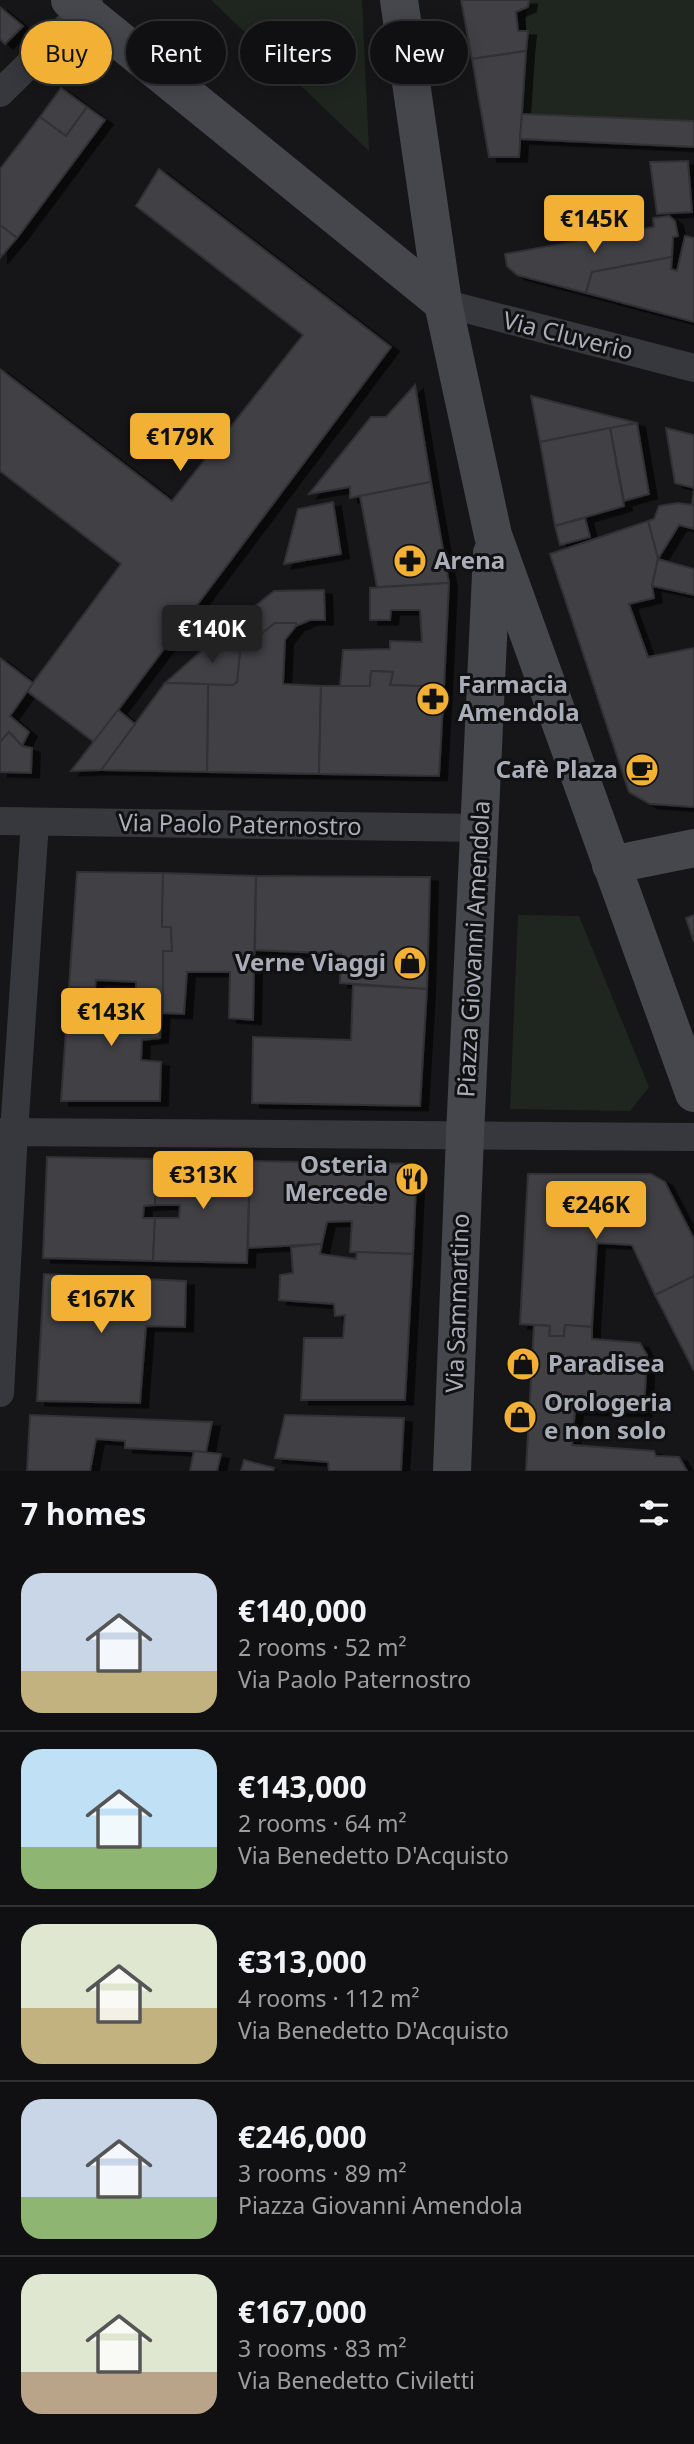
<!DOCTYPE html>
<html lang="en">
<head>
<meta charset="utf-8">
<style>
  body { margin:0; font-family:"Noto Sans",sans-serif; background:#1e1e20; color:#f1f3f6; height:100vh; display:flex; flex-direction:column; font-size:26px; white-space:nowrap }
  * { box-sizing:border-box; margin:0 }
  p { font-size:23px; color:#9c9d9f }
  .icon { flex:none; width:38px; height:38px; fill:none; stroke:currentColor; stroke-width:2; stroke-linecap:round; stroke-linejoin:round }
  .map { position:relative; height:1471px; overflow:hidden }
  .details { display:flex; flex-direction:column; background:#101012; flex:1 }
  .details>* { flex:none }
  .top-card { position:absolute; left:21px; top:21px; width:653px; height:63px; display:flex; gap:14px }
  .price { position:absolute; translate:-50% -60px; padding:0 16px; border-radius:7px; background:#f2b134; color:#111; font-size:23px; line-height:46px; filter:drop-shadow(0 2px 4px #0008) }
  .price::after { content:''; position:absolute; left:50%; top:42px; width:21px; height:16px; margin-left:-10px; background:inherit; clip-path:polygon(0 0,100% 0,50% 100%) }
  .price.selected { background:#222; color:#fff }
  ul { padding:0; list-style:none }
  li { display:flex; align-items:center; gap:21px; height:175px; padding:0 21px }
  li+li { border-top:2px solid #303032 }
  li span { display:grid; place-items:center; flex:none; width:196px; height:140px; border-radius:21px; color:#555 }
  li>.icon { margin-inline-start:auto }
  span .icon { width:84px; height:84px; fill:#fffc; stroke-width:1 }
  li b { font-size:30px }
  h2 { display:flex; justify-content:space-between; align-items:center; height:84px; padding:0 21px; font-size:30px }
  .tag { padding:0 24px; border-radius:32px; background:#101012; box-shadow:0 4px 18px #0003,0 0 0 2px #303032; font-size:24px; line-height:63px }
  .tag.selected { background:#f2b134; color:#111 }
  .map>svg:first-child { display:block }
</style>
</head>
<body>
<div class="map">
<svg width="694" height="1471" viewBox="0 0 694 1471">
  <defs>
    <filter id="shadow"><feDropShadow dx="8" dy="4.5" stdDeviation="0" flood-color="#0009"/></filter>
  </defs>
  <rect width="100%" height="100%" fill="#161618"/>
  <!-- green -->
  <g fill="#1e261f">
    <path d="M211 0H362L369 151Z"/>
    <path d="M527 0H694V147L520 139Z"/>
    <path d="M518 915 579 916 649 1087 630 1111 510 1109Z"/>
  </g>
  <!-- building -->
  <g fill="#404145" stroke="#303034" stroke-width="2" filter="url(#shadow)">
    <path d="M461 0H529L528 7 516 12 518 31H528L526 51 472 59Z"/>
    <path d="M0 7 23 26 5 44 0 39Z"/>
    <path d="M526 51 519 157H489L472 59Z"/>
    <path d="M61 88 87 107 66 136 40 117Z"/>
    <path d="M87 107 105 120 17 238 0 225V169L40 117 66 136Z"/>
    <path d="M522 114 694 121V147L520 139Z"/>
    <path d="M688 161 692 212 657 214 650 162Z"/>
    <path d="M159 169 391 347 94 742 27 691 121 564 0 471V369L172 501 303 335 136 206Z"/>
    <path d="M669 216 675 221 678 236 673 237 672 257 592 272 586 293 517 275 507 266 505 254 654 227 653 218Z"/>
    <path d="M0 225 17 238 0 258Z"/>
    <path d="M685 236 694 238V322L586 293 592 272 672 257 671 269 677 271Z"/>
    <path d="M415 385 431 482 350 498V487L309 494 371 417H386Z"/>
    <path d="M531 396 637 423 540 442Z"/>
    <path d="M637 423 649 494 624 501 610 428Z"/>
    <path d="M610 428 624 506 555 526 540 442Z"/>
    <path d="M666 428 694 435V488L675 483Z"/>
    <path d="M431 482 449 583 377 587 360 496Z"/>
    <path d="M694 489V529L679 525 658 559 648 521 654 519 659 506 678 503 692 505Z"/>
    <path d="M333 502 341 554 284 564 298 509Z"/>
    <path d="M585 518 590 537 560 545 555 526Z"/>
    <path d="M648 521 658 559 652 586 654 598 629 604 648 657 694 648V807L650 804 629 792 550 554Z"/>
    <path d="M658 559 694 569V595L652 586Z"/>
    <path d="M449 583 444 687 390 685 393 672 371 671 370 686 340 687 343 650 390 649V641L422 642 420 610H391L390 620H370V588Z"/>
    <path d="M324 590 325 620H310L296 626V623H275L240 651 225 630 274 591Z"/>
    <path d="M275 623H296V626L285 640 283 684 321 686 319 774 207 772 208 684 233 685 237 682 240 651Z"/>
    <path d="M225 630 240 651 237 682 233 685 165 683Z"/>
    <path d="M0 658 33 683 10 716 29 732 22 746 9 732 0 742Z"/>
    <path d="M371 671 393 672 390 685 444 687 439 776 319 774 321 686H370Z"/>
    <path d="M165 683 208 684 207 772 101 770Z"/>
    <path d="M118 710 135 724 101 770 71 771Z"/>
    <path d="M9 732 22 746 32 748 31 773 0 772V742Z"/>
    <path d="M77 872 163 873 162 927H171L172 951H163V993L136 991V982L96 980 95 988 69 987Z"/>
    <path d="M163 873 256 876 253 1020 229 1018 230 972H187L184 1014 163 1013V951H172L171 927H162Z"/>
    <path d="M256 876 430 877 427 989 340 983 341 954 255 950Z"/>
    <path d="M694 915V942L686 918Z"/>
    <path d="M353 985 427 989 420 1106 252 1103 253 1037 351 1040Z"/>
    <path d="M69 987 95 988V999L135 1001 136 991 163 993 160 1038 142 1040 141 1060 161 1062 160 1101H61Z"/>
    <path d="M47 1157 158 1159 155 1205 144 1206 143 1218H155L153 1261 43 1258Z"/>
    <path d="M158 1159 250 1161 247 1263 153 1261 155 1218H179L180 1205H155Z"/>
    <path d="M250 1161 417 1164 413 1254 350 1252 352 1221 327 1222 322 1244 248 1248Z"/>
    <path d="M528 1174H651L665 1182 694 1239V1276L655 1295 632 1245 597 1243 592 1327 565 1325 564 1336H549L550 1326 520 1324Z"/>
    <path d="M322 1244 320 1254 356 1259 357 1252 413 1254 405 1400H301L304 1338H343L345 1315 335 1316 334 1304 279 1300 280 1275 293 1273 291 1247Z"/>
    <path d="M44 1274 186 1281 185 1327 146 1326 140 1403 37 1401Z"/>
    <path d="M694 1276V1371L655 1295Z"/>
    <path d="M534 1325 550 1326 549 1336H564L565 1325 592 1327V1339L640 1343 647 1355 644 1412 575 1410 572 1445 654 1451 656 1456 679 1457 687 1471H526Z"/>
    <path d="M30 1415 212 1422 206 1452 125 1448V1441L96 1439 90 1471H27Z"/>
    <path d="M285 1415 404 1418 401 1471H329L328 1462 275 1458Z"/>
    <path d="M194 1451 221 1454 217 1471H190Z"/>
    <path d="M244 1460 274 1468 273 1471H241Z"/>
  </g>
  <g fill="none" stroke-linecap="round" stroke-linejoin="round">
    <!-- street -->
    <g stroke="#37383d" stroke-width="28">
      <path d="M0 93 83 11 89 0"/>
      <path d="M443 303 694 368"/>
      <path d="M0 821 479 828"/>
      <path d="M0 1132 694 1137"/>
      <path d="M0 1393 14 1132 35 822"/>
    </g>
    <!-- secondary -->
    <g stroke="#45474d" stroke-width="38">
      <path d="M70 0 443 303"/>
      <path d="M399 0 443 303 493 535 694 1093"/>
      <path d="M611 865 694 848"/>
      <path d="M452 1471 465 1135 492 553"/>
    </g>
  </g>
  <!-- icons -->
  <defs>
    <symbol id="pharmacy-disc" viewBox="-11 -11 22 22"><circle r="9.5" fill="#f2b134" stroke="#111113"/><path d="M-2-6h4v4h4v4h-4v4h-4v-4h-4v-4h4Z" fill="#111"/></symbol>
    <symbol id="cafe-disc" viewBox="-11 -11 22 22"><circle r="9.5" fill="#f2b134" stroke="#111113"/><path d="M-5.5-4.5H6V0H3Q3 3.5 0 3.5H-2.5Q-5.5 3.5-5.5 0ZM3-3.2v2h1.7v-2ZM-6 4.5H4V6H-6Z" fill="#111"/></symbol>
    <symbol id="shop-disc" viewBox="-11 -11 22 22"><circle r="9.5" fill="#f2b134" stroke="#111113"/><path d="M-5-2.5h2.3a2.7 3.5 0 0 1 5.4 0H5L5.5 6h-11ZM-1.5-2.5h3a1.5 2.3 0 0 0-3 0Z" fill="#111"/></symbol>
    <symbol id="restaurant-disc" viewBox="-11 -11 22 22"><circle r="9.5" fill="#f2b134" stroke="#111113"/><path d="M-5-6h1v4h1v-4h1v4h1v-4h1v5L-1.5 .5V6h-2V.5L-5-1ZM5-6V6H3V1.5H1.5Q1.5-4 5-6Z" fill="#111"/></symbol>
  </defs>
  <g fill-rule="evenodd">
    <use href="#pharmacy-disc" x="391" y="542" width="38" height="38"/>
    <use href="#pharmacy-disc" x="414" y="680" width="38" height="38"/>
    <use href="#cafe-disc" x="623" y="751" width="38" height="38"/>
    <use href="#shop-disc" x="391" y="944" width="38" height="38"/>
    <use href="#restaurant-disc" x="393" y="1160" width="38" height="38"/>
    <use href="#shop-disc" x="504" y="1345" width="38" height="38"/>
    <use href="#shop-disc" x="501" y="1398" width="38" height="38"/>
  </g>
  <g text-anchor="middle" stroke-width="6" stroke-linejoin="round" paint-order="stroke">
    <!-- street labels -->
    <g font-size="24" fill="#a8adb8" stroke="#111113">
      <text transform="translate(568 336) rotate(14)" y="8">Via Cluverio</text>
      <text transform="translate(240 825) rotate(1)" y="8">Via Paolo Paternostro</text>
      <text transform="translate(474 949) rotate(-87)" y="8">Piazza Giovanni Amendola</text>
      <text transform="translate(458 1303) rotate(-88)" y="8">Via Sammartino</text>
    </g>
    <!-- poi labels -->
    <g font-size="24" font-weight="bold" fill="#a8adb8" stroke="#111113" text-anchor="start">
      <text x="434" y="569">Arena</text>
      <text x="458" y="693">Farmacia<tspan x="458" dy="28">Amendola</tspan></text>
      <text x="618" y="778" text-anchor="end">Cafè Plaza</text>
      <text x="386" y="971" text-anchor="end">Verne Viaggi</text>
      <text x="388" y="1173" text-anchor="end">Osteria<tspan x="388" dy="28">Mercede</tspan></text>
      <text x="548" y="1372">Paradisea</text>
      <text x="544" y="1411">Orologeria<tspan x="544" dy="28">e non solo</tspan></text>
    </g>
  </g>
</svg>
<b class="price" style="left:594px;top:255px">€145K</b>
<b class="price" style="left:180px;top:473px">€179K</b>
<b class="price selected" style="left:212px;top:665px">€140K</b>
<b class="price" style="left:111px;top:1048px">€143K</b>
<b class="price" style="left:203px;top:1211px">€313K</b>
<b class="price" style="left:596px;top:1241px">€246K</b>
<b class="price" style="left:101px;top:1335px">€167K</b>
<div class="top-card">
<a class="tag selected">Buy</a>
<a class="tag">Rent</a>
<a class="tag">Filters</a>
<a class="tag">New</a>
</div>
</div>
<section class="details">
<h2>7 homes<svg class="icon" aria-label="filters" viewBox="0 0 24 24"><path d="M4 7h16M4 17h16"/><circle cx="9" cy="7" r="2"/><circle cx="15" cy="17" r="2"/></svg></h2>
<ul>
<li><span style="background:linear-gradient(#c9d6e8 70%,#c2b280 0)"><svg class="icon" aria-label="home" viewBox="0 0 24 24"><path d="M3 11l9-7 9 7M6 9v11h12V9"/></svg></span><div><b>€140,000</b><p>2 rooms · 52 m²</p><p>Via Paolo Paternostro</p></div></li>
<li><span style="background:linear-gradient(#bfe0f5 70%,#8fb573 0)"><svg class="icon" aria-label="home" viewBox="0 0 24 24"><path d="M3 11l9-7 9 7M6 9v11h12V9"/></svg></span><div><b>€143,000</b><p>2 rooms · 64 m²</p><p>Via Benedetto D'Acquisto</p></div></li>
<li><span style="background:linear-gradient(#dfe7d0 60%,#c2b280 0)"><svg class="icon" aria-label="home" viewBox="0 0 24 24"><path d="M3 11l9-7 9 7M6 9v11h12V9"/></svg></span><div><b>€313,000</b><p>4 rooms · 112 m²</p><p>Via Benedetto D'Acquisto</p></div></li>
<li><span style="background:linear-gradient(#c9d6e8 70%,#8fb573 0)"><svg class="icon" aria-label="home" viewBox="0 0 24 24"><path d="M3 11l9-7 9 7M6 9v11h12V9"/></svg></span><div><b>€246,000</b><p>3 rooms · 89 m²</p><p>Piazza Giovanni Amendola</p></div></li>
<li><span style="background:linear-gradient(#dfe7d0 70%,#b9a48a 0)"><svg class="icon" aria-label="home" viewBox="0 0 24 24"><path d="M3 11l9-7 9 7M6 9v11h12V9"/></svg></span><div><b>€167,000</b><p>3 rooms · 83 m²</p><p>Via Benedetto Civiletti</p></div></li>
</ul>
</section>
</body>
</html>
